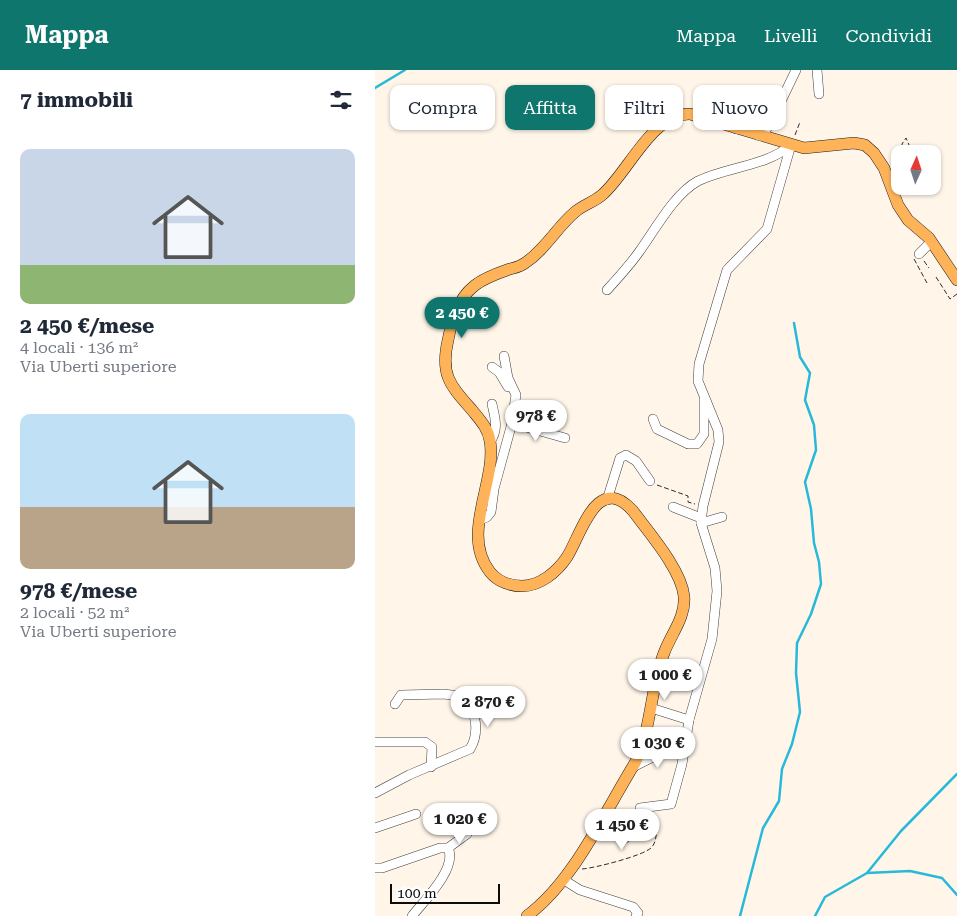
<!DOCTYPE html>
<html lang="it">
<head>
<meta charset="utf-8">
<style>
  body { margin:0; font-family:"Roboto Serif",serif; background:#f2f2f3; color:#1f2937; height:100vh; display:flex; flex-direction:column; font-size:19px; white-space:nowrap }
  * { box-sizing:border-box; margin:0 }
  p { font-size:16px; color:#747a83 }
  .icon { flex:none; width:28px; height:28px; fill:none; stroke:currentColor; stroke-width:2; stroke-linecap:round; stroke-linejoin:round }
  .map { position:relative; flex:1; overflow:hidden }
  .side { display:flex; flex-direction:column; background:#fff; width:375px }
  .side>* { flex:none }
  .banner { position:absolute; left:15px; top:15px; width:475px; height:45px; display:flex; gap:10px }
  .needle { width:32px; rotate:3deg }
  .fabs { position:absolute; left:516px; top:75px; display:grid; gap:10px }
  .fabs a { display:grid; place-items:center; width:50px; height:50px; border-radius:10px; background:#fff; box-shadow:0 1px 4px #0004; font-size:25px }
  .scale { position:absolute; left:15px; bottom:12px; width:110px; box-sizing:border-box; padding-left:5px; border:2px solid #0b0b0b; border-top:0; font-size:14px; line-height:18px; white-space:nowrap; color:#0b0b0b; -webkit-text-stroke:4px #fff; paint-order:stroke }
  .price { position:absolute; translate:-50% -42px; padding:0 11px; border-radius:18px; background:#fff; color:#222; font-size:16px; line-height:32px; filter:drop-shadow(0 1px 2px #0008) }
  .price::after { content:''; position:absolute; left:50%; top:30px; width:15px; height:11px; margin-left:-8px; background:inherit; clip-path:polygon(0 0,100% 0,50% 100%) }
  .price.on { background:#0f766e; color:#fff }
  ul { padding:0; list-style:none }
  li { display:grid; align-content:center; gap:10px; height:265px; padding:0 20px }
  li span { display:grid; place-items:center; height:155px; border-radius:10px; color:#555 }
  li>.icon { margin-inline-start:auto }
  span .icon { width:90px; height:90px; fill:#fffc; stroke-width:1 }
  li b { font-size:21px }
  h2 { display:flex; justify-content:space-between; align-items:center; height:60px; padding:0 20px; font-size:21px }
  .chip { padding:0 18px; border-radius:10px; background:#fff; box-shadow:0 1px 4px #0004; font-size:18px; line-height:45px }
  .chip.on { background:#0f766e; color:#fff }
  header { display:flex; align-items:center; gap:30px; box-sizing:border-box; height:70px; padding:0 25px; background:#0f766e; color:#fff }
  header strong { font-size:24px }
  nav { display:flex; gap:28px; margin-inline-start:auto; font-size:18px }
  main { display:flex; flex:1; min-height:0 }
  .map>svg:first-child { display:block }
</style>
</head>
<body>
<header>
<strong>Mappa</strong>
<nav><a>Mappa</a><a>Livelli</a><a>Condividi</a></nav>
</header>
<main>
<section class="side">
<h2>7 immobili<svg class="icon" aria-label="filters" viewBox="0 0 24 24"><path d="M4 7h16M4 17h16"/><circle cx="9" cy="7" r="2"/><circle cx="15" cy="17" r="2"/></svg></h2>
<ul>
<li><span style="background:linear-gradient(#c9d6e8 75%,#8fb573 0)"><svg class="icon" aria-label="home" viewBox="0 0 24 24"><path d="M3 11l9-7 9 7M6 9v11h12V9"/></svg></span><div><b>2 450 €/mese</b><p>4 locali · 136 m²</p><p>Via Uberti superiore</p></div></li>
<li><span style="background:linear-gradient(#bfe0f5 60%,#b9a48a 0)"><svg class="icon" aria-label="home" viewBox="0 0 24 24"><path d="M3 11l9-7 9 7M6 9v11h12V9"/></svg></span><div><b>978 €/mese</b><p>2 locali · 52 m²</p><p>Via Uberti superiore</p></div></li>
</ul>
</section>
<div class="map">
<svg width="582" height="846" viewBox="0 0 582 846">
  <rect width="100%" height="100%" fill="#fff6e9"/>
  <g fill="none" stroke-linecap="round" stroke-linejoin="round">
    <!-- stream -->
    <g stroke="#28b9da" stroke-width="2.5">
      <path d="M0 18 30 0"/>
      <path d="M492 803 535 801 567 808 582 825"/>
      <path d="M365 846 388 758 404 731 407 699 417 674 425 642 421 603 422 573 436 544 446 514 444 492 439 473 436 439 430 412 441 380 439 355 430 330 435 303 425 287 419 253"/>
      <path d="M440 846 450 827 492 803 526 761 582 704"/>
    </g>
    <defs>
      <g id="minor">
        <path d="M442 0 444 24"/>
        <path d="M361 59 385 51 402 36"/>
        <path d="M384 66 394 56 421 0"/>
        <path d="M544 184 556 172"/>
        <path d="M232 220C243 208 254 196 264 182 280 160 299 124 323 111 352 97 392 96 416 75"/>
        <path d="M117 297 124 302 133 317"/>
        <path d="M278 349 282 359 313 374H322L329 364V329"/>
        <path d="M137 353 190 368"/>
        <path d="M115 372C124 359 120 348 117 334"/>
        <path d="M232 430 245 388 251 385 261 391 275 411"/>
        <path d="M298 437 326 448"/>
        <path d="M105 450 112 447 116 442 119 419 137 353 140 331 141 325 133 308 129 286"/>
        <path d="M326 453 347 447"/>
        <path d="M276 638 314 650"/>
        <path d="M0 672H50L57 677 56 697"/>
        <path d="M258 697 298 677"/>
        <path d="M0 723 34 705 95 679C105 663 101 641 90 627L69 624 26 625 20 634"/>
        <path d="M265 738 296 734 307 694 314 650 337 569 342 521 340 498 326 453 328 436 344 372 343 360 323 311 324 294 352 200 392 159 416 75"/>
        <path d="M226 749 247 769 250 768 254 751"/>
        <path d="M0 758 41 744"/>
        <path d="M73 778 92 764"/>
        <path d="M0 798H7L65 778H73C83 798 49 831 37 846"/>
        <path d="M189 810 205 820 258 837 263 843 261 846"/>
      </g>
      <path id="major" d="M152 846C199 811 229 743 260 693 277 658 275 619 289 583 296 564 311 547 309 526 306 499 274 463 258 441 222 401 206 465 192 487 182 502 165 516 147 516 136 516 123 512 115 502 85 464 122 412 115 371 113 358 105 350 97 340 75 315 65 305 73 270 75 262 76 252 80 244 90 217 106 209 132 200 138 198 145 197 150 193 170 180 182 157 200 142 208 135 219 132 227 125 253 103 277 43 315 44L429 78 479 73 490 75 499 83 509 98 523 135 533 150 554 168 582 210"/>
    </defs>
    <!-- minor casing -->
    <use href="#minor" stroke="#3e3e3e" stroke-width="10"/>
    <!-- major casing -->
    <use href="#major" stroke="#1c1c1c" stroke-width="12"/>
    <!-- path -->
    <g stroke="#2d2d2d" stroke-width="1" stroke-dasharray="5 2.5" stroke-linecap="butt">
      <path d="M420 65 425 52"/>
      <path d="M527 84V74L531 68 538 84"/>
      <path d="M539 189 552 213"/>
      <path d="M549 191 554 198"/>
      <path d="M561 207 575 229 582 224"/>
      <path d="M282 415 313 426V432L320 434"/>
      <path d="M207 799C220 798 267 786 276 778 281 773 281 766 282 759"/>
    </g>
    <!-- minor -->
    <use href="#minor" stroke="#fff" stroke-width="9"/>
    <!-- major -->
    <use href="#major" stroke="#ffb359" stroke-width="11"/>
  </g>
</svg>
<div class="fabs">
<a><svg class="needle" viewBox="-14 -14 28 28"><path d="M0-13l5 13h-10z" fill="#e53935"/><path d="M0 13l5-13h-10z" fill="#747a83"/></svg></a>
</div>
<div class="scale">100 m</div>
<b class="price on" style="left:87px;top:269px">2 450 €</b>
<b class="price" style="left:161px;top:372px">978 €</b>
<b class="price" style="left:290px;top:631px">1 000 €</b>
<b class="price" style="left:113px;top:658px">2 870 €</b>
<b class="price" style="left:283px;top:699px">1 030 €</b>
<b class="price" style="left:85px;top:775px">1 020 €</b>
<b class="price" style="left:247px;top:781px">1 450 €</b>
<div class="banner">
<a class="chip">Compra</a>
<a class="chip on">Affitta</a>
<a class="chip">Filtri</a>
<a class="chip">Nuovo</a>
</div>
</div>
</main>
</body>
</html>
